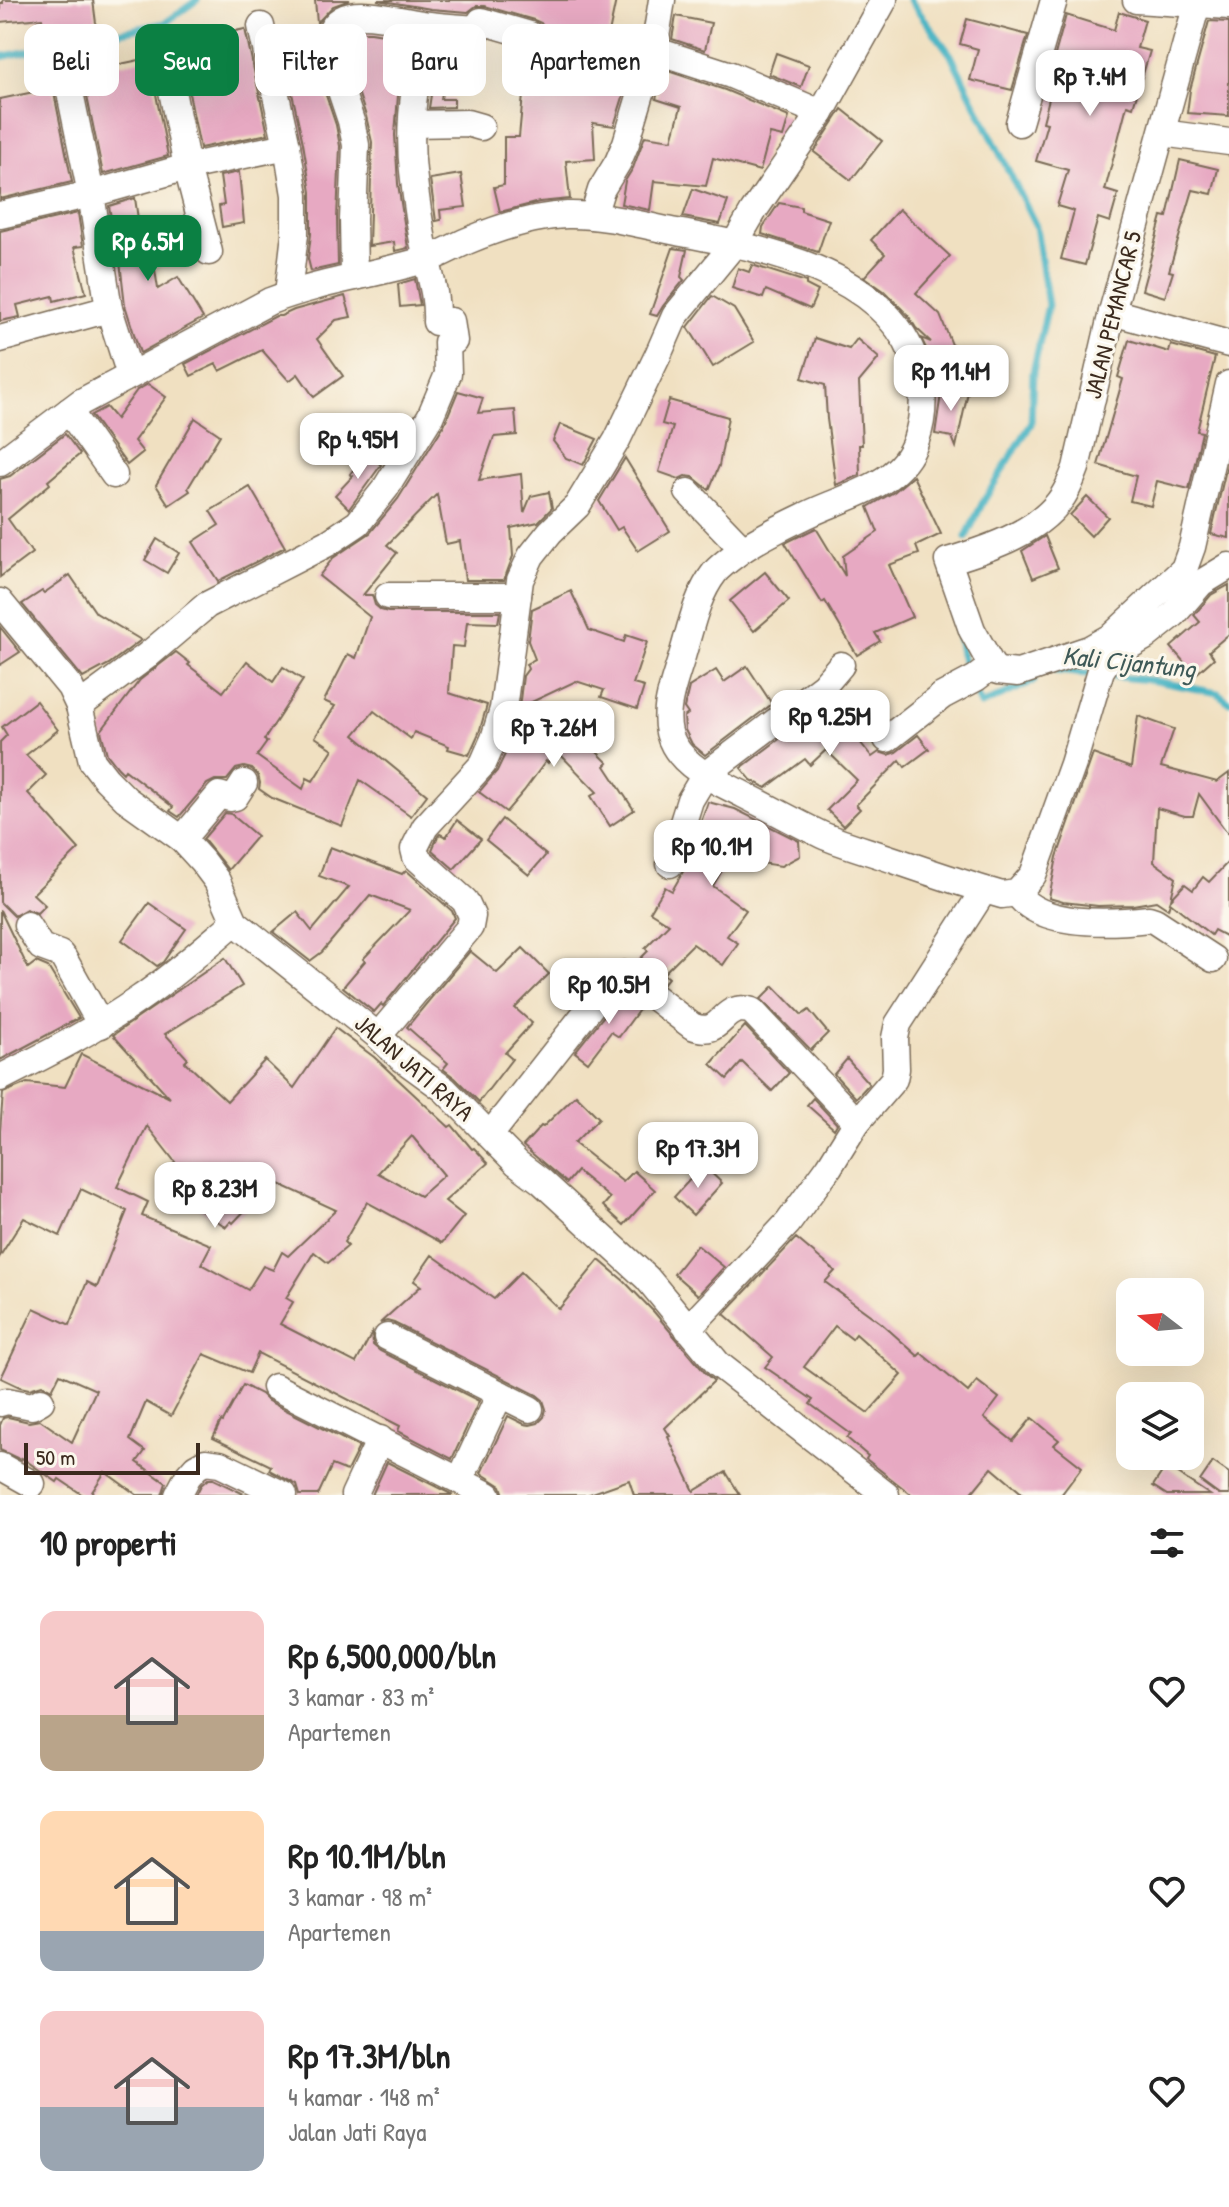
<!DOCTYPE html>
<html lang="id">
<head>
<meta charset="utf-8">
<style>
  body { margin:0; font-family:"Patrick Hand",sans-serif; background:#f2f2f2; color:#222; height:100vh; display:flex; flex-direction:column; font-size:30px; white-space:nowrap }
  * { box-sizing:border-box; margin:0 }
  p { font-size:26px; color:#767676 }
  .icon { flex:none; width:44px; height:44px; fill:none; stroke:currentColor; stroke-width:2; stroke-linecap:round; stroke-linejoin:round }
  .map { position:relative; height:1495px; overflow:hidden }
  .side { display:flex; flex-direction:column; background:#fff; flex:1 }
  .side>* { flex:none }
  .banner { position:absolute; left:24px; top:24px; width:800px; height:72px; display:flex; gap:16px }
  .needle { width:52px; rotate:286deg }
  .buttons { position:absolute; left:1116px; top:1278px; display:grid; gap:16px }
  .buttons a { display:grid; place-items:center; width:88px; height:88px; border-radius:16px; background:#fff; box-shadow:0 8px 32px #0002; font-size:40px }
  .scale { position:absolute; left:24px; bottom:20px; width:176px; box-sizing:border-box; padding-left:8px; border:4px solid #3b2a1e; border-top:0; font-size:22px; line-height:28px; white-space:nowrap; color:#3b2a1e; -webkit-text-stroke:6px #fbf7ec; paint-order:stroke }
  .price { position:absolute; translate:-50% -68px; padding:0 18px; border-radius:16px; background:#fff; color:#222; font-size:26px; line-height:52px; filter:drop-shadow(0 2px 4px #0008) }
  .price::after { content:''; position:absolute; left:50%; top:48px; width:24px; height:18px; margin-left:-12px; background:inherit; clip-path:polygon(0 0,100% 0,50% 100%) }
  .price.current { background:#0b8043; color:#fff }
  ul { padding:0; list-style:none }
  li { display:flex; align-items:center; gap:24px; height:200px; padding:0 40px }
  li span { display:grid; place-items:center; flex:none; width:224px; height:160px; border-radius:16px; color:#555 }
  li>.icon { margin-inline-start:auto }
  span .icon { width:96px; height:96px; fill:#fffc; stroke-width:1 }
  li b { font-size:34px }
  h2 { display:flex; justify-content:space-between; align-items:center; height:96px; padding:0 40px; font-size:34px }
  .chip { padding:0 28px; border-radius:16px; background:#fff; box-shadow:0 8px 32px #0002; font-size:28px; line-height:72px }
  .chip.current { background:#0b8043; color:#fff }
  .map>svg:first-child { display:block }
</style>
</head>
<body>
<div class="map">
<svg width="1229" height="1495" viewBox="0 0 1229 1495">
  <rect width="100%" height="100%" fill="#fbf7ec"/>
  <filter id="ink" filterUnits="userSpaceOnUse"><feTurbulence type="fractalNoise" baseFrequency=".0125" numOctaves="2"/><feDisplacementMap in="SourceGraphic" scale="16" xChannelSelector="R" yChannelSelector="G"/><feConvolveMatrix kernelMatrix="1 2 1 2 8 2 1 2 1" color-interpolation-filters="sRGB"/></filter>
  <filter id="wash" filterUnits="userSpaceOnUse"><feTurbulence type="fractalNoise" baseFrequency=".006" numOctaves="4" result="noise"/><feDisplacementMap in="SourceGraphic" scale="32" xChannelSelector="R" yChannelSelector="G"/><feGaussianBlur stdDeviation="1.8" result="paint"/><feColorMatrix in="noise" values="0 0 0 0 0 0 0 0 0 0 0 0 0 0 0 0 0 1.4 0 .05"/><feComposite in="paint" operator="in"/></filter>
  <g filter="url(#wash)">
    <rect width="100%" height="100%" fill="#f0e0c1"/>
    <g fill="none" stroke-linecap="round" stroke-linejoin="round">
      <!-- stream -->
      <g stroke="#46b3c3" stroke-width="7">
        <path d="M910 0 951 55 1036 226 1048 305 1033 372 1031 424 983 502 966 537"/>
        <path d="M0 57 165 23 197 0"/>
        <path d="M955 616 961 654 981 705 1034 681"/>
        <path d="M1056 671 1150 680 1218 693 1229 702"/>
      </g>
    </g>
    <g id="blocks">
      <!-- building -->
      <g fill="#e7a9c2" fill-rule="evenodd">
        <path d="M3 0H93L97 31 45 38 42 18 0 22V3H3Z"/>
        <path d="M315 0H350L333 6 317 23Z"/>
        <path d="M377 0H616L604 57 633 65 614 126 593 123 595 159 566 161 570 199 539 202 500 212 494 187 504 185V137H519L523 95 529 96 535 50 542 46 546 39 545 30 541 23 534 20 485 6H476L468 12 431 9Z"/>
        <path d="M1119 12 1145 20 1137 48 1150 51 1133 107 1127 105 1105 190 1118 194 1110 222 1098 218 1085 265 1061 259 1074 211 1057 206 1068 170 1036 161 1047 123 1043 122 1055 75 1050 73 1066 15 1114 30Z"/>
        <path d="M676 16 711 23 705 50 672 39Z"/>
        <path d="M967 19 1028 35 1012 90 970 80 978 49 960 44Z"/>
        <path d="M1209 21 1229 22V116L1187 113 1190 90Z"/>
        <path d="M316 26 312 42 313 57 336 125 340 146 337 219 338 265 311 271 308 259 311 234V192L303 143 279 34Z"/>
        <path d="M245 29 268 134 200 148 179 43Z"/>
        <path d="M354 32H371L408 38 398 95 395 135 398 184 408 248 395 251 394 242 369 246 372 142 366 116 344 49 346 37Z"/>
        <path d="M439 42 450 43 441 99H454V107L429 108Z"/>
        <path d="M776 53 809 65 801 87 769 74Z"/>
        <path d="M149 58 168 156 103 174 82 72Z"/>
        <path d="M665 70 725 90 789 117 783 137 770 134 760 171 713 158 706 186 654 181 650 210 621 204 625 181 633 168 645 136 672 140 681 107 656 99Z"/>
        <path d="M53 88 72 182 0 199V99Z"/>
        <path d="M842 109 882 141 851 180 814 152Z"/>
        <path d="M1180 160 1218 169 1212 194 1193 190 1169 271 1173 272 1165 297 1142 290 1162 216 1167 217Z"/>
        <path d="M239 172 244 223 222 227 219 206 224 205 220 176Z"/>
        <path d="M461 174 466 207 440 210 441 220 436 221 430 179Z"/>
        <path d="M693 189 728 201 720 224 683 217Z"/>
        <path d="M135 198 139 226 148 225 158 289 178 277 203 318 140 353 125 305 119 253 117 254 109 206Z"/>
        <path d="M779 203 801 207V211L829 220 818 252 762 234 763 227Z"/>
        <path d="M899 209 950 256 916 293 940 315 963 372 946 356 932 361 921 338 931 342 916 328 908 315 884 291 864 277 885 254 871 240Z"/>
        <path d="M78 213 83 246 74 247 86 293 54 301 53 296 17 305 20 317 0 321V231Z"/>
        <path d="M673 248 687 250 681 277 684 280 663 306 657 316 650 314Z"/>
        <path d="M752 265 806 282V285L818 291 810 309 766 290 763 298 732 288 738 268 749 272Z"/>
        <path d="M415 279 420 305 400 307 398 284Z"/>
        <path d="M345 296 351 317 336 320 317 339 343 376 314 397 298 374 289 381 262 350 220 371 216 364 191 376 185 364 276 316H281L294 310Z"/>
        <path d="M712 296 734 309 754 342 713 367 688 327Z"/>
        <path d="M815 338 849 349 857 339 879 358 859 382 862 445H859L860 475 836 485 827 419 825 385 802 378Z"/>
        <path d="M1129 340 1169 352 1171 345 1215 357 1197 431 1202 432 1189 489 1157 481 1151 506 1130 501 1136 476 1098 465 1123 379 1118 377Z"/>
        <path d="M148 384 166 397 134 441 143 452 127 465 91 415 106 407 116 419 137 390Z"/>
        <path d="M942 387 968 392 956 447 952 437 935 434Z"/>
        <path d="M458 391 483 398 478 413 515 410 517 435 494 437 479 480 521 474 524 513 531 496 549 492 552 508 538 522 511 528 513 556 504 580H465L460 541 446 544 437 494 387 545 397 553 363 595H372L375 605 381 610 388 612H500L498 623 467 622 464 647 452 646 449 693 487 705 479 733 469 755 448 749 449 746 414 732 411 739 374 711 354 735 427 795 411 816 360 780 342 826 272 798 259 789 260 783 258 775 252 769 244 767 236 769 227 780H215L207 784 179 817 170 811 173 807 125 770 123 773 118 768 107 754 101 731 140 680 176 652 190 663 188 665 223 692 247 661 273 682 283 667 303 680 264 740 267 742 257 756 303 789 307 778 313 781 333 749 315 737 335 706 324 701 348 654 356 658 370 617 319 576 333 558 370 533 398 499 444 425Z"/>
        <path d="M669 400 728 417 719 466 709 490 693 477 685 476 679 479 659 472 673 427 662 424Z"/>
        <path d="M195 418 220 435 188 488 190 491 169 505 156 485Z"/>
        <path d="M560 424 597 439 583 465 566 458 553 441Z"/>
        <path d="M65 434 80 454 48 481 50 484 8 519 32 553 0 577V479L10 476Z"/>
        <path d="M367 453 381 465 349 509 335 495 353 476 350 474Z"/>
        <path d="M1229 456V538L1211 534Z"/>
        <path d="M625 458 670 531 638 551 622 527 617 530 599 501Z"/>
        <path d="M913 476 941 534 916 546 919 554 889 565 912 617 875 633 880 641 857 655 825 601 822 603 785 543 816 528 845 576 843 556 878 532 868 507 894 492Z"/>
        <path d="M250 487 285 547 218 581 193 542 219 525 210 511Z"/>
        <path d="M1087 497 1108 517 1091 536 1070 515Z"/>
        <path d="M1045 536 1058 568 1033 578 1022 551Z"/>
        <path d="M157 539 179 553 167 573 145 560Z"/>
        <path d="M765 572 789 601 754 631 730 601Z"/>
        <path d="M70 575 96 613 141 640 109 664 83 678 22 604 42 591 44 593Z"/>
        <path d="M1229 585V634L1209 651 1214 658 1195 675 1171 647 1200 622 1194 615 1211 595Z"/>
        <path d="M571 591 589 630 624 642 626 635 647 642 633 684 644 687 637 709 601 697 604 690 576 681 519 708 523 676 528 669 526 664 535 659 528 641 532 609Z"/>
        <path d="M0 627 20 652 0 665Z"/>
        <path d="M747 666 772 704 705 755 692 744 685 730 684 717 688 714 684 708 689 687 716 670 724 682Z"/>
        <path d="M36 701 58 730 26 755 46 775 28 793 79 849 33 894 45 905 37 913 26 909 14 916 0 902V742L7 735 2 727Z"/>
        <path d="M828 702 872 757 879 752 888 755 896 752 918 735 929 749 905 767 900 760 856 805 860 809 843 826 827 810 857 780 826 750 810 765 805 759 766 788 751 780 741 768Z"/>
        <path d="M539 713 579 743 584 739 608 763 605 766 634 810 610 826 591 796 597 792 557 751 548 763 546 761 524 791 506 812 479 792 497 771 508 748 511 750Z"/>
        <path d="M1138 716 1174 729 1161 767 1217 782 1229 773V835L1199 794 1193 816H1185L1157 808 1154 862 1176 878 1171 899 1185 884 1193 890 1203 877 1209 882 1229 861V938L1214 930 1211 935 1170 902 1168 909 1156 901 1133 905 1098 906 1063 902 1049 898 1057 857 1093 754 1131 768Z"/>
        <path d="M708 802 735 809 799 841 800 856 781 866 729 858 713 886 746 910 727 936 738 943 723 965 693 944 663 974 668 978 663 984 636 963 648 951 645 948 669 924 650 912 665 887 672 891 696 849 692 848Z"/>
        <path d="M225 813 231 814 257 836 228 870 203 839Z"/>
        <path d="M502 819 546 855 529 875 486 840Z"/>
        <path d="M457 820 481 839 454 869 432 850 438 836 440 834 446 837Z"/>
        <path d="M330 847 402 874 406 870 452 911 455 918 383 1006 381 1004 374 1012 343 987 365 961 363 959 410 910 370 895 322 952 310 961 273 932 297 912 312 931 349 887 319 876Z"/>
        <path d="M149 903 186 929 163 962 157 966 122 940Z"/>
        <path d="M0 910 28 968 36 962 48 967 79 1018 0 1060Z"/>
        <path d="M523 948 549 974 515 1008 532 1023 505 1053 512 1059 479 1102 455 1078 443 1069 448 1063 407 1027 470 951 497 973Z"/>
        <path d="M225 958 242 986 165 1034 188 1059 185 1062 227 1101 265 1060 294 1088 335 1028 374 1057 449 1127 452 1125 472 1149 474 1148 488 1163 445 1201 464 1216 442 1243 367 1202 344 1242 348 1246 328 1263 314 1252 286 1298 293 1302 280 1324 356 1363 372 1333 373 1345 380 1351 479 1401 452 1459 398 1431 400 1426 258 1353 249 1373 204 1354 171 1416 146 1402 130 1440 145 1451 137 1462 166 1483 162 1495H137L105 1472 90 1495H83L59 1479 57 1482 22 1458 21 1460 0 1450V1425L3 1418 8 1417 29 1422 40 1420 72 1442 96 1390 60 1374 52 1390 42 1385 29 1389 20 1387 1 1378 34 1308 70 1325 87 1282 97 1287 127 1211 81 1189 60 1236 24 1218 0 1256V1131L3 1093 27 1083 65 1087 81 1054 170 1098 113 1035ZM147 1126 175 1162 161 1182 226 1227 231 1221 233 1223 273 1181 336 1210 288 1256 282 1252 273 1270 263 1266 248 1290 201 1264 211 1245 142 1216 148 1202 117 1187ZM412 1136 444 1175 420 1196 378 1173Z"/>
        <path d="M774 986 802 1015 809 1010 828 1033 811 1050 761 999Z"/>
        <path d="M622 993 641 1007 619 1037 611 1032 588 1062 575 1052Z"/>
        <path d="M745 1026 789 1073 772 1091 742 1062 727 1079 711 1064Z"/>
        <path d="M847 1059 869 1084 856 1098 834 1074Z"/>
        <path d="M576 1095 599 1118 574 1143 623 1182 634 1171 655 1190 624 1225 603 1206 610 1198 577 1171 567 1183 523 1146 541 1126 543 1127Z"/>
        <path d="M813 1098 837 1124 834 1129 807 1105Z"/>
        <path d="M703 1165 722 1183 693 1215 674 1197Z"/>
        <path d="M796 1238 835 1271 825 1282 881 1323 918 1356 921 1353 968 1392 977 1381 999 1398 984 1418 1013 1441 1032 1418 1059 1440 1054 1445 1082 1467 1061 1495H1024L992 1468 970 1495H912L866 1459 868 1456 847 1438 851 1434 810 1404 813 1400 765 1367 773 1357 724 1314ZM835 1326 852 1339 856 1334 902 1375 868 1413 804 1367Z"/>
        <path d="M697 1245 724 1267 698 1295 674 1274Z"/>
        <path d="M432 1255 494 1299 521 1272 559 1309 599 1260 624 1281 654 1312 706 1374 714 1381 665 1428 670 1436 668 1437 694 1491 726 1472 740 1495H634L629 1480 587 1495H504L501 1486 481 1473 508 1416 524 1424 530 1425 538 1423 544 1417 546 1409 543 1400 537 1395 394 1323 387 1321 380 1323 421 1286 414 1281Z"/>
        <path d="M243 1385 261 1394 268 1401 359 1447 347 1471 332 1465 318 1495H300L297 1485 269 1470 271 1466 213 1438 221 1421 223 1422Z"/>
        <path d="M387 1462 453 1495H372Z"/>
        <path d="M1213 1462 1229 1473V1495H1219L1200 1481Z"/>
        <path d="M1166 1466 1210 1495H1167L1153 1486Z"/>
        <path d="M208 1479H213L246 1495H196L201 1485Z"/>
      </g>
    </g>
  </g>
  <g filter="url(#ink)">
    <use href="#blocks" fill-opacity="0" stroke="#7a6a57" stroke-width="2"/>
    <g fill="none" stroke-linecap="round" stroke-linejoin="round">
      <defs>
        <g id="minor">
          <path d="M1136 0 1229 6"/>
          <path d="M1198 0 1112 312 1076 468C1073 476 1070 484 1066 491 1045 531 988 549 948 561L972 630 992 666 998 671 1018 673 1089 649 1112 636 1184 569 1192 547 1229 384"/>
          <path d="M261 26 287 146 295 195V234L288 294"/>
          <path d="M163 45 187 167 209 252"/>
          <path d="M654 50 731 75 821 113"/>
          <path d="M66 73 91 194 109 309 130 375"/>
          <path d="M1019 123 1054 0"/>
          <path d="M412 124 467 123 481 127"/>
          <path d="M1162 133 1229 142"/>
          <path d="M0 215 91 194 187 167 287 146"/>
          <path d="M593 216 601 190 618 162 626 143 654 50 662 0"/>
          <path d="M354 276 353 219 356 145 351 121 328 52C327 40 330 26 342 19 361 8 407 23 429 25 445 27 462 28 479 29L481 21 530 35"/>
          <path d="M1112 312 1229 344"/>
          <path d="M0 339 109 309"/>
          <path d="M69 411 114 475"/>
          <path d="M0 463 81 402 270 301C320 282 373 275 424 260 439 256 453 247 467 241 498 228 533 216 567 215 603 214 641 225 677 232 758 248 878 269 913 355 924 382 926 412 916 440 901 486 848 495 809 514 786 525 760 537 739 552 731 558 721 565 715 572 697 595 691 626 683 653 675 681 658 717 674 745 688 770 719 782 744 795 770 808 795 822 822 835 845 845 872 852 897 861 932 873 967 885 1002 895L1017 893 1033 875 1073 764 1101 670 1110 657 1145 637 1174 614 1201 583 1229 566"/>
          <path d="M688 492 743 549"/>
          <path d="M388 596H518"/>
          <path d="M0 602 70 687 79 706 92 761 106 779 126 799 182 839 202 861 217 881 235 922 378 1036 400 1057 444 1089 517 1163 541 1181 647 1278 718 1364 886 1495"/>
          <path d="M79 706 148 655 207 605 328 543 358 523 385 489 430 417 448 374 447 342 454 341 451 321 436 322C437 300 432 282 427 262 421 232 416 201 413 171 407 123 416 71 427 25"/>
          <path d="M887 739 942 696 976 678 992 666"/>
          <path d="M182 839 219 795 230 798 235 797 244 783"/>
          <path d="M670 864 690 800 705 775 824 685 841 665"/>
          <path d="M1017 893C1039 928 1113 923 1149 919L1155 921 1213 959"/>
          <path d="M27 925 41 947 60 954 64 959 101 1025"/>
          <path d="M378 1036 470 927 472 916 465 901 416 857 414 849 425 827 483 764 494 739 503 709 520 580 531 556 550 532 577 506 617 440 658 355 675 316 735 243 753 212 821 113 884 0"/>
          <path d="M0 1078C48 1054 95 1030 139 999 173 976 204 948 235 922"/>
          <path d="M490 1135 614 977 624 974 692 1026C725 1039 719 1001 752 1011L857 1122"/>
          <path d="M688 1329 788 1223 829 1167 857 1122 894 1079 896 1069 895 1038 898 1024 984 890"/>
          <path d="M387 1337 530 1409"/>
          <path d="M275 1387 488 1495"/>
          <path d="M0 1403 7 1401 32 1406 41 1401"/>
          <path d="M0 1466 32 1484"/>
          <path d="M460 1480 500 1394"/>
          <path d="M178 1495 188 1476 196 1467 205 1462 220 1464 284 1495"/>
          <path d="M354 1495 380 1439"/>
        </g>
      </defs>
      <!-- minor casing -->
      <use href="#minor" stroke="#7a6a57" stroke-width="29"/>
      <!-- minor -->
      <use href="#minor" stroke="#fff" stroke-width="26"/>
    </g>
  </g>
  <g text-anchor="middle" stroke-width="6" stroke-linejoin="round" paint-order="stroke">
    <!-- street labels -->
    <g font-size="24" fill="#3b2a1e" stroke="#fbf7ec">
      <text transform="translate(1113 315) rotate(-76)" y="8">JALAN PEMANCAR 5</text>
      <text transform="translate(414 1068) rotate(41)" y="8">JALAN JATI RAYA</text>
    </g>
    <!-- water labels -->
    <g font-size="26" font-style="italic" fill="#3f5a58" stroke="#fbf7ec">
      <text transform="translate(1129 662) rotate(6)" y="9">Kali Cijantung</text>
    </g>
  </g>
</svg>
<div class="buttons">
<a><svg class="needle" viewBox="-14 -14 28 28"><path d="M0-13l5 13h-10z" fill="#e53935"/><path d="M0 13l5-13h-10z" fill="#767676"/></svg></a>
<a><svg class="icon" aria-label="layers" viewBox="0 0 24 24"><path d="M12 4l9 5-9 5-9-5zM3 14l9 5 9-5"/></svg></a>
</div>
<div class="scale">50 m</div>
<b class="price" style="left:1090px;top:118px">Rp 7.4M</b>
<b class="price current" style="left:148px;top:283px">Rp 6.5M</b>
<b class="price" style="left:951px;top:413px">Rp 11.4M</b>
<b class="price" style="left:358px;top:481px">Rp 4.95M</b>
<b class="price" style="left:830px;top:758px">Rp 9.25M</b>
<b class="price" style="left:554px;top:769px">Rp 7.26M</b>
<b class="price" style="left:712px;top:888px">Rp 10.1M</b>
<b class="price" style="left:609px;top:1026px">Rp 10.5M</b>
<b class="price" style="left:698px;top:1190px">Rp 17.3M</b>
<b class="price" style="left:215px;top:1230px">Rp 8.23M</b>
<div class="banner">
<a class="chip">Beli</a>
<a class="chip current">Sewa</a>
<a class="chip">Filter</a>
<a class="chip">Baru</a>
<a class="chip">Apartemen</a>
</div>
</div>
<section class="side">
<h2>10 properti<svg class="icon" aria-label="filters" viewBox="0 0 24 24"><path d="M4 7h16M4 17h16"/><circle cx="9" cy="7" r="2"/><circle cx="15" cy="17" r="2"/></svg></h2>
<ul>
<li><span style="background:linear-gradient(#f6c9c9 65%,#b9a48a 0)"><svg class="icon" aria-label="home" viewBox="0 0 24 24"><path d="M3 11l9-7 9 7M6 9v11h12V9"/></svg></span><div><b>Rp 6,500,000/bln</b><p>3 kamar · 83 m²</p><p>Apartemen</p></div><svg class="icon" aria-label="heart" viewBox="0 0 24 24"><path d="M12 20l-8-8c-3-5 5-10 8-4 3-6 11-1 8 4z"/></svg></li>
<li><span style="background:linear-gradient(#ffd9b3 75%,#9aa5b1 0)"><svg class="icon" aria-label="home" viewBox="0 0 24 24"><path d="M3 11l9-7 9 7M6 9v11h12V9"/></svg></span><div><b>Rp 10.1M/bln</b><p>3 kamar · 98 m²</p><p>Apartemen</p></div><svg class="icon" aria-label="heart" viewBox="0 0 24 24"><path d="M12 20l-8-8c-3-5 5-10 8-4 3-6 11-1 8 4z"/></svg></li>
<li><span style="background:linear-gradient(#f6c9c9 60%,#9aa5b1 0)"><svg class="icon" aria-label="home" viewBox="0 0 24 24"><path d="M3 11l9-7 9 7M6 9v11h12V9"/></svg></span><div><b>Rp 17.3M/bln</b><p>4 kamar · 148 m²</p><p>Jalan Jati Raya</p></div><svg class="icon" aria-label="heart" viewBox="0 0 24 24"><path d="M12 20l-8-8c-3-5 5-10 8-4 3-6 11-1 8 4z"/></svg></li>
</ul>
</section>
</body>
</html>
